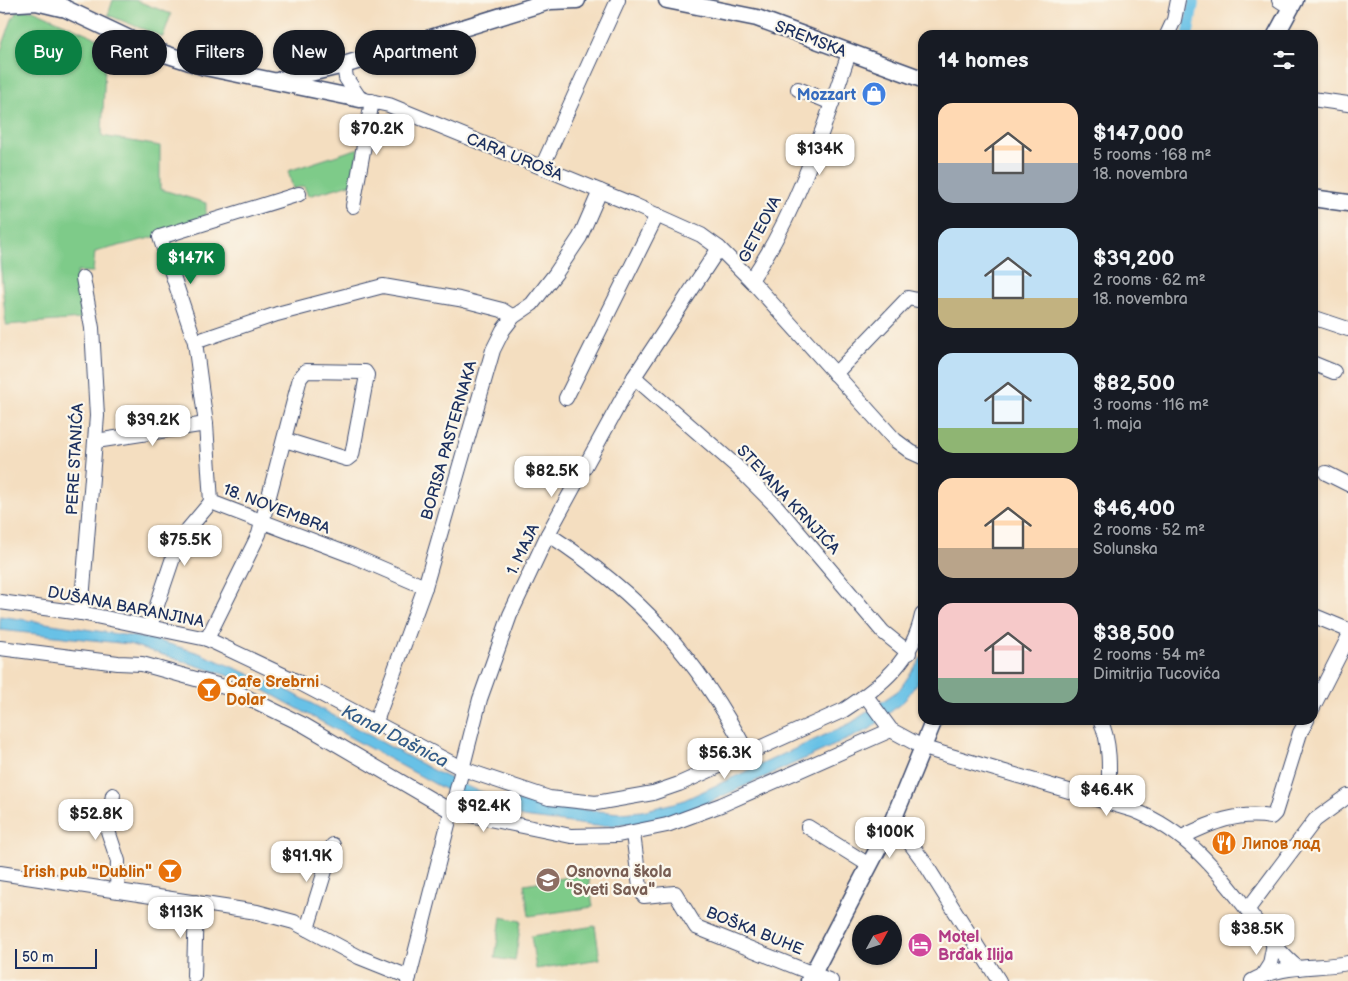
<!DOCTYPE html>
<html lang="en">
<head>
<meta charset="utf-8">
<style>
  body { margin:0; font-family:"Balsamiq Sans",sans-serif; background:#242831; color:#f1f3f6; height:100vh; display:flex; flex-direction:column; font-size:19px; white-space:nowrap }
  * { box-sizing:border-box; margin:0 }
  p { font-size:16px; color:#9ea1a6 }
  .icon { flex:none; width:28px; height:28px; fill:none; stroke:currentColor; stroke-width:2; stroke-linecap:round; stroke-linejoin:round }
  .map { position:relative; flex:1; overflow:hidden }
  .side { position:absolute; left:918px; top:30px; width:400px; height:695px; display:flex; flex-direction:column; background:#171b24; border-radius:15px; box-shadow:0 1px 4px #0004 }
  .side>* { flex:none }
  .guide { position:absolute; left:15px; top:30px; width:475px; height:45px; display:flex; gap:10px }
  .needle { width:32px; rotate:50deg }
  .tools { position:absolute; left:852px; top:915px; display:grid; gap:10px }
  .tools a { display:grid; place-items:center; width:50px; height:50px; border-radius:50%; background:#171b24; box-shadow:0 1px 4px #0004; font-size:25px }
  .scale { position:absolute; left:15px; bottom:12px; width:82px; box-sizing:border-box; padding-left:5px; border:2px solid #1b2f5e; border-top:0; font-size:14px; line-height:18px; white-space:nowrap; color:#1b2f5e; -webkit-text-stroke:4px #fbf7ec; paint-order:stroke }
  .price { position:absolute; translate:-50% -42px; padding:0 11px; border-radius:10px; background:#fff; color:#222; font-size:16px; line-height:32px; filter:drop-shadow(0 1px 2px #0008) }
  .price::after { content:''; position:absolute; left:50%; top:30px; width:15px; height:11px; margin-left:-8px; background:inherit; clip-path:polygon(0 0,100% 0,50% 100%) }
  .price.current { background:#0b8043; color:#fff }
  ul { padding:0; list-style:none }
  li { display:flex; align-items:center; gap:15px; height:125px; padding:0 20px }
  li span { display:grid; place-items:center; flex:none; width:140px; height:100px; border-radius:15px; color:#555 }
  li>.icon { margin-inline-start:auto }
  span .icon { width:60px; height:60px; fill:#fffc; stroke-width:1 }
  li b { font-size:21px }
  h2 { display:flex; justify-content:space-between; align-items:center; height:60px; padding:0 20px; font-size:21px }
  .chip { padding:0 18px; border-radius:22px; background:#171b24; box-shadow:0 1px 4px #0004; font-size:18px; line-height:45px }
  .chip.current { background:#0b8043; color:#fff }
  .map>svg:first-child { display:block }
</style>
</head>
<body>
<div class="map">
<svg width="1348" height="981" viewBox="0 0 1348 981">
  <rect width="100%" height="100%" fill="#fbf7ec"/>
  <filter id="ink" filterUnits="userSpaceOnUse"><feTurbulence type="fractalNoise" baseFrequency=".02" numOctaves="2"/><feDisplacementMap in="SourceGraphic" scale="10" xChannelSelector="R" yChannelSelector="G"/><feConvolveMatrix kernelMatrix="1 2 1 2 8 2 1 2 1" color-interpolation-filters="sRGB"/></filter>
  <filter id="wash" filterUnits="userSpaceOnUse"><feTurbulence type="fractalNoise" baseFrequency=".0096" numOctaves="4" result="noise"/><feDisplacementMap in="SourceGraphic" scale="20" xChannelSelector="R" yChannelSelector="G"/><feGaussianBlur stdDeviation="1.12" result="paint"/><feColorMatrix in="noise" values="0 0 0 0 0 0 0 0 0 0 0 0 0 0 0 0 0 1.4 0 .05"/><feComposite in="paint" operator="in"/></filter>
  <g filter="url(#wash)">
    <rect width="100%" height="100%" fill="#f4dec0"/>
    <!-- green -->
    <g fill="#7ecb89" stroke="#4c7d74">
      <path d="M113 0H135L171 14 163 37 108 15Z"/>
      <path d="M19 10H33L106 42 102 136 160 146V189L206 203V215L154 237 95 252 93 272H77L81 319 6 325 0 261V53L12 19Z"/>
      <path d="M359 148 351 184 308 196 304 186 293 189 288 171Z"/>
      <path d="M588 874 593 907 529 916 524 884Z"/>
      <path d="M501 917 521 921 515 961 495 958Z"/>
      <path d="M595 926 600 959 536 969 531 936Z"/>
    </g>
    <!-- water -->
    <path fill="#68c1e6" stroke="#4278a2" d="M0 616 156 640 199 653 287 690 436 772 471 788 495 796 543 806 620 813 642 811 682 801 851 723 899 690 922 657V676L905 700 870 729 705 804 669 817 641 824 595 826 523 817 466 801 251 683 129 644 0 630Z"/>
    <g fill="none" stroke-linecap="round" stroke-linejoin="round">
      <!-- canal -->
      <path stroke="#68c1e6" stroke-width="11" d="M1188 35 1194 0"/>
    </g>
  </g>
  <g filter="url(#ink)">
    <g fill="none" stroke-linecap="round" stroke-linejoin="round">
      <defs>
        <g id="minor">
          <path d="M1279 0 1290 7"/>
          <path d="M1167 35 1174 20 1178 0"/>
          <path d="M344 65 346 78 360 99 389 105 634 205 701 235 719 248 751 280 895 440 911 452 922 457"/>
          <path d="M798 89 832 103"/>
          <path d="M1312 99 1348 104"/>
          <path d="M542 167 618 0"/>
          <path d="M353 206 372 101"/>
          <path d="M751 280C797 212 823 130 849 53"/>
          <path d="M1312 317 1348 329"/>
          <path d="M195 342 160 237 299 194"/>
          <path d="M1312 363 1334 372"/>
          <path d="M835 374 908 298 922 301"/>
          <path d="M634 377 735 465 777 507 883 632 909 653"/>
          <path d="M566 398 657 215"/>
          <path d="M96 441 206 424"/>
          <path d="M1326 473 1348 484"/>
          <path d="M548 534C640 594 697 657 748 754"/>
          <path d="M425 587 353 556 211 502 206 424 195 342 277 314 383 286 459 299 502 310 513 317"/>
          <path d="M0 602 81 613 207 639 300 683 463 769 549 798 596 803 653 793 679 784 844 710C881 686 913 660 922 615"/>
          <path d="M81 613 97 416 92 328 83 278"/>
          <path d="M1312 615 1348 630"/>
          <path d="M150 626 179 540 211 502"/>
          <path d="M207 639 259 534 300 378 306 371 365 372 367 375 352 455 347 459 285 440"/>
          <path d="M0 648 118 663 142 664 228 688 304 725 451 811 571 836 618 835 667 825 721 805 891 730"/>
          <path d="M866 696 891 730 924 748 1133 810C1187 831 1218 871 1252 916 1266 934 1280 954 1298 968"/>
          <path d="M1312 709 1348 638"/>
          <path d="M1100 720C1112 744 1109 776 1108 803"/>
          <path d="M375 724 425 587 493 350 503 330 513 317 532 304 556 273 580 237 600 191"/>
          <path d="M113 795 107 828 118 861 117 890"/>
          <path d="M893 820 924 862 999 981"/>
          <path d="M808 827 869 865"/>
          <path d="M633 834 640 887 644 896 675 893 696 927 831 981"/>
          <path d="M1182 837C1211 823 1238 811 1271 817L1275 813 1300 733 1307 720"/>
          <path d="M0 873 257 912 294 922 359 957 409 977"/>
          <path d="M1248 909 1315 820 1348 796"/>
          <path d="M307 929 333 845"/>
          <path d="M1263 975 1270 964 1274 943"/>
          <path d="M194 976 196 902"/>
          <path d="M408 981 480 699 510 615 548 534 634 377 719 248"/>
          <path d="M1252 981C1281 964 1316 969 1348 963"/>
        </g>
        <g id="major">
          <path d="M51 0 66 9 153 50 205 67 360 99"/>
          <path d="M667 0 757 18 922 79"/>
          <path d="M4 4 36 2 61 8"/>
          <path d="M1276 35 1295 0"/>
          <path d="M280 80 344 65 550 1 577 0"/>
          <path d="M1312 198 1348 203"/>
          <path d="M809 981 893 820 934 720"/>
        </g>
      </defs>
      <!-- minor casing -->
      <use href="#minor" stroke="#3c496d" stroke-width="16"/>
      <!-- major casing -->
      <use href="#major" stroke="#3c496d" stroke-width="19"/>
      <!-- minor -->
      <use href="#minor" stroke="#fff" stroke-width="14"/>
      <!-- major -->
      <use href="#major" stroke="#fff" stroke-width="16"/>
    </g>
  </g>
  <!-- icons -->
  <defs>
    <symbol id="shop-disc" viewBox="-11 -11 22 22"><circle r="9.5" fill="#3f7fe0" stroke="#fbf7ec"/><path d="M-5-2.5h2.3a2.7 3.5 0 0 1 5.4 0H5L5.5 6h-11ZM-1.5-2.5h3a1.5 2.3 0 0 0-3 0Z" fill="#fff"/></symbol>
    <symbol id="bar-disc" viewBox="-11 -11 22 22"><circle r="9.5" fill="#e8710a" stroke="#fbf7ec"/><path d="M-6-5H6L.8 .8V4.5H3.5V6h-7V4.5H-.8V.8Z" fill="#fff"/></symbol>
    <symbol id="restaurant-disc" viewBox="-11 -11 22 22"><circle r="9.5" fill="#e8710a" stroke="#fbf7ec"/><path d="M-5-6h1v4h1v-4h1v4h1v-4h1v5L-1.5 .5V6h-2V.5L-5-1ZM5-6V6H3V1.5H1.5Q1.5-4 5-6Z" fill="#fff"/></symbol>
    <symbol id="school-disc" viewBox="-11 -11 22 22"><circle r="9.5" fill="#8d6e63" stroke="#fbf7ec"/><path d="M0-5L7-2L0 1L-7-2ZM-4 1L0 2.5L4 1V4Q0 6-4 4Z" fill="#fff"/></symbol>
    <symbol id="hotel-disc" viewBox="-11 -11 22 22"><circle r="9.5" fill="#d1479c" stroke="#fbf7ec"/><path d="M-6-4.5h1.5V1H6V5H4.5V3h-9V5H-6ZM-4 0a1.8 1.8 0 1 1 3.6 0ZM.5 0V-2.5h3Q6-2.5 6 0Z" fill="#fff"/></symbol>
  </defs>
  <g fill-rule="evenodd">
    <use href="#shop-disc" x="860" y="80" width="28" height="28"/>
    <use href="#bar-disc" x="195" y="676" width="28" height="28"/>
    <use href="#restaurant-disc" x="1210" y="829" width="28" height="28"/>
    <use href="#bar-disc" x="156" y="857" width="28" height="28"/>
    <use href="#school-disc" x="534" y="866" width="28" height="28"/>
    <use href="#hotel-disc" x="906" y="931" width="28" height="28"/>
  </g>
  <g text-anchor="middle" stroke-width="4.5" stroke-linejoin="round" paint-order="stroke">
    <!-- street labels -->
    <g font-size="16" fill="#1b2f5e" stroke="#fbf7ec">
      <text transform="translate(811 38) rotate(21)" y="6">SREMSKA</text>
      <text transform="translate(515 156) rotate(22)" y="6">CARA UROŠA</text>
      <text transform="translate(759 229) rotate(-62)" y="6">GETEOVA</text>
      <text transform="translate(448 440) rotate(-74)" y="6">BORISA PASTERNAKA</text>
      <text transform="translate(74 459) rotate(-87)" y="6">PERE STANIĆA</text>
      <text transform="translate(789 499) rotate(47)" y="6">STEVANA KRNJIĆA</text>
      <text transform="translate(277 508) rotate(21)" y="6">18. NOVEMBRA</text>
      <text transform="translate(522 549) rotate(-64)" y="6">1. MAJA</text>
      <text transform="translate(126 606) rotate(11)" y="6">DUŠANA BARANJINA</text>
      <text transform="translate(755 930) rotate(22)" y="6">BOŠKA BUHE</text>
    </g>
    <!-- shop labels -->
    <g font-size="16" font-weight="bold" fill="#366cbe" stroke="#fbf7ec" text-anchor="end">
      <text x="856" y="100">Mozzart</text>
    </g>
    <!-- food labels -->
    <g font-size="16" font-weight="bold" fill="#c56008" stroke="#fbf7ec" text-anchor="start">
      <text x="226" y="687">Cafe Srebrni<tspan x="226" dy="18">Dolar</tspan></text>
      <text x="1242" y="849">Липов лад</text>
      <text x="152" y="877" text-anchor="end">Irish pub "Dublin"</text>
    </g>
    <!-- education labels -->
    <g font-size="16" font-weight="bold" fill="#785e54" stroke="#fbf7ec" text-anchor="start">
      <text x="566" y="877">Osnovna škola<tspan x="566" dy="18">"Sveti Sava"</tspan></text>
    </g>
    <!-- hotel labels -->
    <g font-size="16" font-weight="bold" fill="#b23c85" stroke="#fbf7ec" text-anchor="start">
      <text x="938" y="942">Motel<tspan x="938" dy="18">Brđak Ilija</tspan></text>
    </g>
    <!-- water labels -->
    <g font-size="18" font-style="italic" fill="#325b87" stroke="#fbf7ec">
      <text transform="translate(395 736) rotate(27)" y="6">Kanal Dašnica</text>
    </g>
  </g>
</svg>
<div class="tools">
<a><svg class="needle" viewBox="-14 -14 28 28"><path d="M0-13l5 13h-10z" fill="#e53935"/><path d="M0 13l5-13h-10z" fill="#9ea1a6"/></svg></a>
</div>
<div class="scale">50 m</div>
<b class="price" style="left:377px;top:156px">$70.2K</b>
<b class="price" style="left:820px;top:176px">$134K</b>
<b class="price current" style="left:191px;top:285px">$147K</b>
<b class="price" style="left:153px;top:447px">$39.2K</b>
<b class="price" style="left:552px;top:498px">$82.5K</b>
<b class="price" style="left:185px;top:567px">$75.5K</b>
<b class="price" style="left:725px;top:780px">$56.3K</b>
<b class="price" style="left:1107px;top:817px">$46.4K</b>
<b class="price" style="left:484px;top:833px">$92.4K</b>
<b class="price" style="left:96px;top:841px">$52.8K</b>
<b class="price" style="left:890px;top:859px">$100K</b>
<b class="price" style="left:307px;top:883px">$91.9K</b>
<b class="price" style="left:181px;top:939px">$113K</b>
<b class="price" style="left:1257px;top:956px">$38.5K</b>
<div class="guide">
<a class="chip current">Buy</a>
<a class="chip">Rent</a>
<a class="chip">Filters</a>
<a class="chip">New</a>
<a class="chip">Apartment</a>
</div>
<section class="side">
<h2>14 homes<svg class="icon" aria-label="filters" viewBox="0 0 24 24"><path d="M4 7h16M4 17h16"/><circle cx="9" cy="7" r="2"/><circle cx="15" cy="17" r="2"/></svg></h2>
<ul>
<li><span style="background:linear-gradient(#ffd9b3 60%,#9aa5b1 0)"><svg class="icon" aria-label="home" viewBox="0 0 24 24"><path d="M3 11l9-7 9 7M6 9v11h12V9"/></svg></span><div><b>$147,000</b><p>5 rooms · 168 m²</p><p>18. novembra</p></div></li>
<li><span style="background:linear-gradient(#bfe0f5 70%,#c2b280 0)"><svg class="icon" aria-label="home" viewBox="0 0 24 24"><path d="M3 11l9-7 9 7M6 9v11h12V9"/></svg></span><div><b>$39,200</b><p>2 rooms · 62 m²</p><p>18. novembra</p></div></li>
<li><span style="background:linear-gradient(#bfe0f5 75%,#8fb573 0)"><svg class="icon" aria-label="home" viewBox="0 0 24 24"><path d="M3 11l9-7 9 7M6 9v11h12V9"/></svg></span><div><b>$82,500</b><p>3 rooms · 116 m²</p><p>1. maja</p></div></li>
<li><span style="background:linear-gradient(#ffd9b3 70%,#b9a48a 0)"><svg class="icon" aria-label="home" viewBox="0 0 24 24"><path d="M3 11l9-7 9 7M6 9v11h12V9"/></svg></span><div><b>$46,400</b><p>2 rooms · 52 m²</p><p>Solunska</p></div></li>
<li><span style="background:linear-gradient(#f6c9c9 75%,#7fa58c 0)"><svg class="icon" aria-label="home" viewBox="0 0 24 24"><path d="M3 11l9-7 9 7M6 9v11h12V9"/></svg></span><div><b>$38,500</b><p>2 rooms · 54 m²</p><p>Dimitrija Tucovića</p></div></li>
</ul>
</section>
</div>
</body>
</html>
